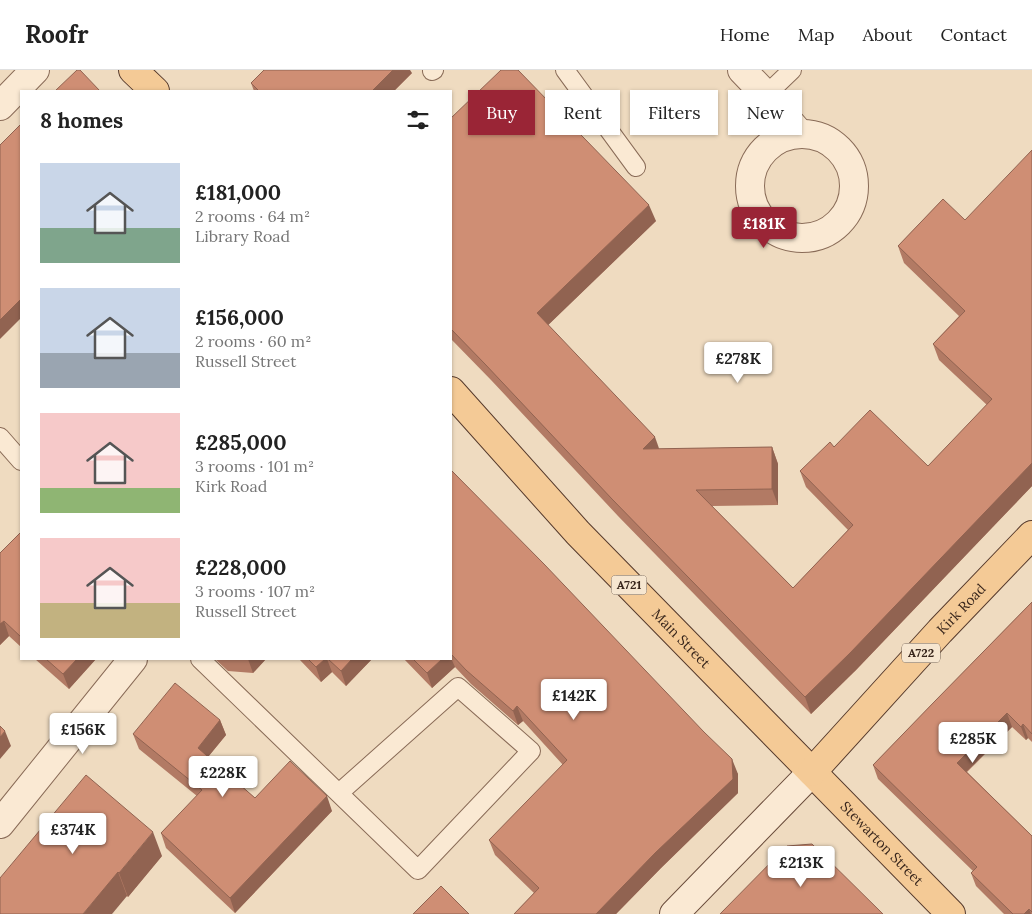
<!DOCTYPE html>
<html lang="en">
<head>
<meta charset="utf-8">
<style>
  body { margin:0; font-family:Lora,serif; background:#f2f2f2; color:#222; height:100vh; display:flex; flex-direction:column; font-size:19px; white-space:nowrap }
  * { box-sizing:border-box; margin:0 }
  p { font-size:16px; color:#767676 }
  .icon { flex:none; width:28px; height:28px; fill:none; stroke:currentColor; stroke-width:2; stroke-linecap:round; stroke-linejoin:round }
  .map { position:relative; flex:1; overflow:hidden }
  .drawer { position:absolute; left:20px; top:20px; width:432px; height:570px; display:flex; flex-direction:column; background:#fff; border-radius:0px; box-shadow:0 1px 4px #0004 }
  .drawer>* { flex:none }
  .guide { position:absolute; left:468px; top:20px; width:475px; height:45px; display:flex; gap:10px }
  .price { position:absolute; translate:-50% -42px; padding:0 11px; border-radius:5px; background:#fff; color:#222; font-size:16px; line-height:32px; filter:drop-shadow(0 1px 2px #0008) }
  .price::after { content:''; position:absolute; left:50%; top:30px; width:15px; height:11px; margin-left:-8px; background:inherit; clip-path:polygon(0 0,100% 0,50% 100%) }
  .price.selected { background:#9a2536; color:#fff }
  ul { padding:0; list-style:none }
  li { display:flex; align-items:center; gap:15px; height:125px; padding:0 20px }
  li span { display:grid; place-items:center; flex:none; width:140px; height:100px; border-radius:0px; color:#555 }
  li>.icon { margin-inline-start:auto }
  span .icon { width:60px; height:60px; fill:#fffc; stroke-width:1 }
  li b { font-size:21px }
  h2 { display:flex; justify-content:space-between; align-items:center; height:60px; padding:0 20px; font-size:21px }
  .tag { padding:0 18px; border-radius:0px; background:#fff; box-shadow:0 1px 4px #0004; font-size:18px; line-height:45px }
  .tag.selected { background:#9a2536; color:#fff }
  header { display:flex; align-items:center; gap:30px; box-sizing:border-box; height:70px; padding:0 25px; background:#fff; border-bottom:1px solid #e0e0e0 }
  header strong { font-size:24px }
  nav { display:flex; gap:28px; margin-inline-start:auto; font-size:18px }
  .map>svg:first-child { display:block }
</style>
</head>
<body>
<header>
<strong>Roofr</strong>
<nav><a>Home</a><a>Map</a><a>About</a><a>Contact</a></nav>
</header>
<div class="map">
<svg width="1032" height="844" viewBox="0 0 1032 844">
  <rect width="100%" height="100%" fill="#efdbc0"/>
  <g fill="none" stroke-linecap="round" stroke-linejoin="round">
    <defs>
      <g id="lane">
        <path d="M565 0 636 97"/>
        <path d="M432 1 434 0"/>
        <path d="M766 25 792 0"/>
        <path d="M0 367 21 391"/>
        <path d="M200 589 418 800 531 681 458 617 339 723"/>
      </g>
      <g id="street">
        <path d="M742 0 766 25 800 64"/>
        <path d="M0 36 35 0"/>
        <circle cx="802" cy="116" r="52"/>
        <path d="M0 754 133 589"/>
      </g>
      <path id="secondary" d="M674 844 812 702"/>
      <g id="primary">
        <path d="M133 0 155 21"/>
        <path id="s1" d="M451 321 578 463 951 844"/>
        <path id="s2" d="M812 702 940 561 1032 465"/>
      </g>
    </defs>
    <!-- lane casing -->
    <use href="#lane" stroke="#896b57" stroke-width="20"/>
    <!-- street casing -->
    <use href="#street" stroke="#896b57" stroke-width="30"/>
    <!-- secondary casing -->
    <use href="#secondary" stroke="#6a4c3b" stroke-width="30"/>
    <!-- primary casing -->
    <use href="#primary" stroke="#563a2c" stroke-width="30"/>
    <!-- lane -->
    <use href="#lane" stroke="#fae9d3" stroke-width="18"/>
    <!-- street -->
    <use href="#street" stroke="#fae9d3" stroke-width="28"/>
    <!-- secondary -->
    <use href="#secondary" stroke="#fae9d3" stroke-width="28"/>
    <!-- primary -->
    <use href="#primary" stroke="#f4ca96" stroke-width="28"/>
  </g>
  <!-- wall -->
  <g fill="#b27a64">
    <path d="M412 3 394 21H254L251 13Z"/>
    <path d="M451 48 656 151 548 255 659 379 772 377 778 394V435L712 436 793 518 848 460 806 417 800 401 834 377 928 396 987 335 939 290 933 274 959 246 904 193 898 176 943 129 1032 416 856 600 811 644 618 446 491 310 451 269Z"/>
    <path d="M451 400 738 704V723L661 798 616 844H514L534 823 495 785 489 770 563 695 523 651 518 655 471 614 455 597 432 618 404 589H451Z"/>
    <path d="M21 462V577L9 566 0 575V483Z"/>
    <path d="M1032 532V672L1028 668 1026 670 1012 657 967 702 1032 766V844H1004L976 816 971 803 973 801 878 709 873 695Z"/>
    <path d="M35 589H96L69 619Z"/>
    <path d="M215 589H266L253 603 228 601Z"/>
    <path d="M299 589H372L346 616 332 602 321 612Z"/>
    <path d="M220 650 226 665 208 687 255 728 332 741 235 843 166 778 161 763 197 726 139 679 133 664Z"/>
    <path d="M162 786 128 827 127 826 0 844Z"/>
  </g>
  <!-- shaded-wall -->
  <g fill="#916351">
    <path d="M393 0H410L412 3 394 21H372Z"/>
    <path d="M649 135 656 151 543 260 537 243Z"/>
    <path d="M21 229V248L0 269V250Z"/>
    <path d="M655 367 661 384 643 379Z"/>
    <path d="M772 377 778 394V435L772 419Z"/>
    <path d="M1032 393V416L856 600 811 644 805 627Z"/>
    <path d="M4 551 9 566 0 575V554Z"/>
    <path d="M451 588 455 597 432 618 427 603 442 589H451Z"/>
    <path d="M77 589H96L69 619 63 604Z"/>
    <path d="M248 589H266L253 603Z"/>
    <path d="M325 589H327L332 602 321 612 316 597Z"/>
    <path d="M352 589H372L346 616 341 601Z"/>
    <path d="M517 636 523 651 518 655 513 641Z"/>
    <path d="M1007 643 1012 657 962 706 957 693Z"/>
    <path d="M220 650 226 665 203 693 198 678Z"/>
    <path d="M1023 654 1028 668 1026 670 1021 657Z"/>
    <path d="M5 661 11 676 0 689V667Z"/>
    <path d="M732 689 738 704V723L661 798 616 844H596Z"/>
    <path d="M327 726 332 741 235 843 230 828Z"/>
    <path d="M153 762 162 786 128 827 119 803Z"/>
    <path d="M118 802 127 826 112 844H83Z"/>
    <path d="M1029 839 1031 844H1024Z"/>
  </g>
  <!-- building -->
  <g fill="#cf8e74" stroke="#916351">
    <path d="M77 0H80L100 21H55Z"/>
    <path d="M264 0H393L372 21H259L251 13Z"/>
    <path d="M501 0H518L649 135 537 243 655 367 643 379 772 377V419L696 420 793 518 853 455 800 401 830 372 834 377 870 340 928 396 992 329 933 274 965 241 898 176 943 129 965 150 1032 80V393L850 583 805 627 612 429 485 294 451 259V48Z"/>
    <path d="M21 54V229L0 250V75Z"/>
    <path d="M451 400 544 494 704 662 732 689 733 709 655 783 596 844H514L539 818 489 770 567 690 517 636 513 641 466 600 451 584Z"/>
    <path d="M21 462V567L4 551 0 554V483Z"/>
    <path d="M1032 532V664L1023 654 1021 657 1007 643 957 693 1032 766V842L1029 839 1024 844H1013L971 803 977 797 873 695 935 631Z"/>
    <path d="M46 589H77L63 604Z"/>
    <path d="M308 589H325L316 597Z"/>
    <path d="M328 589H352L341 601Z"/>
    <path d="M413 589H442L427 603Z"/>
    <path d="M175 613 220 650 198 678 255 728 290 691 327 726 230 828 161 763 202 720 133 664Z"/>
    <path d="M0 656 5 661 0 667Z"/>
    <path d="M86 705 153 762 119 803 118 802 83 844H0V808Z"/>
    <path d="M812 774 883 844H720L787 776Z"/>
    <path d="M441 816 469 844H413Z"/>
  </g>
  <g text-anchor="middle" stroke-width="4" stroke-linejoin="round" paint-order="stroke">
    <!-- shield labels -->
    <g fill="#f6e6d0" stroke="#716052" stroke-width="1">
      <rect x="611.5" y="505.5" width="35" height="19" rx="4"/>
      <rect x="902" y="573.5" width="38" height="19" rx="4"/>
    </g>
    <g font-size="12" font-weight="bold" fill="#38261c">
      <text x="629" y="519">A721</text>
      <text x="921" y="587">A722</text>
    </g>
    <!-- street labels -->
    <g font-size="14" fill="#38261c" stroke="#f6e6d0">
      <text dy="5" stroke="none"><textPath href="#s2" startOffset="221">Kirk Road</textPath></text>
      <text dy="5" stroke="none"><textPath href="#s1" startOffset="338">Main Street</textPath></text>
      <text dy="5" stroke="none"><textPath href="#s1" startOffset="625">Stewarton Street</textPath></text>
    </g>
  </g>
</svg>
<b class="price selected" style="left:764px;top:179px">£181K</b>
<b class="price" style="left:738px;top:314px">£278K</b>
<b class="price" style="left:574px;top:651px">£142K</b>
<b class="price" style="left:83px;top:685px">£156K</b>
<b class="price" style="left:973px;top:694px">£285K</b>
<b class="price" style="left:223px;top:728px">£228K</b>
<b class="price" style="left:73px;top:785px">£374K</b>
<b class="price" style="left:801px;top:818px">£213K</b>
<div class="guide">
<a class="tag selected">Buy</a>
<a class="tag">Rent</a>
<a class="tag">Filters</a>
<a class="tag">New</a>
</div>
<section class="drawer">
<h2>8 homes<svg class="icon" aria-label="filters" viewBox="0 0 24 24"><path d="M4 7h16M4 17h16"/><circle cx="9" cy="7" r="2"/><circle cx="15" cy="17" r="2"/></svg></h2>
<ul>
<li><span style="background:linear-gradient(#c9d6e8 65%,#7fa58c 0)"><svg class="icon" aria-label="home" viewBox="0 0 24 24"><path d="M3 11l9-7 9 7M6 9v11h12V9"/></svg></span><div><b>£181,000</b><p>2 rooms · 64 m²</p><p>Library Road</p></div></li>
<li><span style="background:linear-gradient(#c9d6e8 65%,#9aa5b1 0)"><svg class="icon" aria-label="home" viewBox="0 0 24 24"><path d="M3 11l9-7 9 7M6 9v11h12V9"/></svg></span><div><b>£156,000</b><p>2 rooms · 60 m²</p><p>Russell Street</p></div></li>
<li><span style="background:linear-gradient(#f6c9c9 75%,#8fb573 0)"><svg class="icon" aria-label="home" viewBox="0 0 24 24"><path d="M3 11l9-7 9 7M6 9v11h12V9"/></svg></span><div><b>£285,000</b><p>3 rooms · 101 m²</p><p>Kirk Road</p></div></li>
<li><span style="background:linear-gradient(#f6c9c9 65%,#c2b280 0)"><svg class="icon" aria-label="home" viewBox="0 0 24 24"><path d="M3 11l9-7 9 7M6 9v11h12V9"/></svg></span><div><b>£228,000</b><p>3 rooms · 107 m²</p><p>Russell Street</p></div></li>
</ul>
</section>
</div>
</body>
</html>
